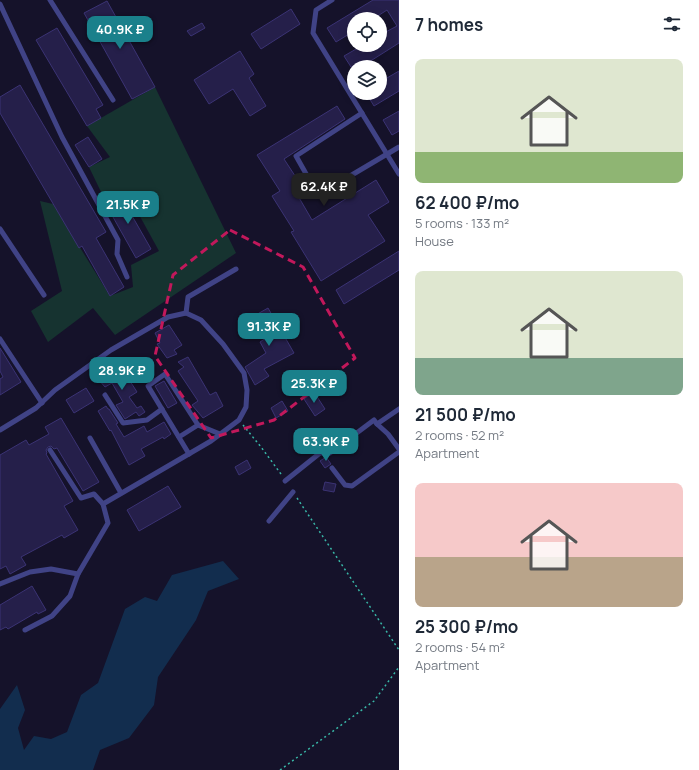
<!DOCTYPE html>
<html lang="en">
<head>
<meta charset="utf-8">
<style>
  body { margin:0; font-family:Manrope,sans-serif; background:#f6f6f7; color:#1f2937; height:100vh; display:flex; flex-direction:column; font-size:15px; white-space:nowrap }
  * { box-sizing:border-box; margin:0 }
  p { font-size:13px; color:#747a83 }
  .icon { flex:none; width:22px; height:22px; fill:none; stroke:currentColor; stroke-width:2; stroke-linecap:round; stroke-linejoin:round }
  .map { position:relative; flex:1; overflow:hidden }
  .sheet { display:flex; flex-direction:column; background:#fff; width:300px }
  .sheet>* { flex:none }
  .controls { position:absolute; left:347px; top:12px; display:grid; gap:8px }
  .controls a { display:grid; place-items:center; width:40px; height:40px; border-radius:50%; background:#fff; box-shadow:0 2px 10px #0003; font-size:20px }
  .price { position:absolute; translate:-50% -34px; padding:0 9px; border-radius:8px; background:#1a808b; color:#fff; font-size:13px; line-height:26px; filter:drop-shadow(0 1px 2px #0008) }
  .price::after { content:''; position:absolute; left:50%; top:24px; width:12px; height:9px; margin-left:-6px; background:inherit; clip-path:polygon(0 0,100% 0,50% 100%) }
  .price.on { background:#222; color:#fff }
  ul { padding:0; list-style:none }
  li { display:grid; align-content:center; gap:8px; height:212px; padding:0 16px }
  li span { display:grid; place-items:center; height:124px; border-radius:8px; color:#555 }
  li>.icon { margin-inline-start:auto }
  span .icon { width:72px; height:72px; fill:#fffc; stroke-width:1 }
  li b { font-size:17px }
  h2 { display:flex; justify-content:space-between; align-items:center; height:48px; padding:0 16px; font-size:17px }
  main { display:flex; flex:1; min-height:0 }
  .map>svg:first-child { display:block }
</style>
</head>
<body>
<main>
<div class="map">
<svg width="399" height="770" viewBox="0 0 399 770">
  <rect width="100%" height="100%" fill="#15122a"/>
  <!-- green -->
  <path fill="#163330" d="M155 87 236 253 115 335 93 308 48 342 31 311 62 291 40 201 53 204 110 296 133 287 131 265 159 251 126 191 102 194 89 167 110 157 87 126Z"/>
  <!-- water -->
  <path fill="#122d4e" d="M223 561 239 579 208 591 196 620 158 677 154 705 129 738 100 750 93 770H0V709L17 685 25 710 18 728 24 750 34 736 51 739 67 732 81 695 98 683 125 609 145 597 157 601 172 575Z"/>
  <!-- building -->
  <g fill="#251f4a" stroke="#3b3374">
    <path d="M373 0H399V43L361 67H351L344 56 363 45H380V35L397 26 387 10 373 19H354V31L336 42 327 28Z"/>
    <path d="M107 1 155 87 132 99 84 13Z"/>
    <path d="M291 9 300 24 261 49 251 34Z"/>
    <path d="M202 23 205 28 191 36 187 31Z"/>
    <path d="M57 28 103 105 96 109 101 118 87 126 36 40Z"/>
    <path d="M240 51 254 74 249 78 266 106 250 116 233 89 209 104 194 80Z"/>
    <path d="M399 71V91L374 106 366 93H380V82Z"/>
    <path d="M20 85 106 232 96 238 124 287 110 296 82 246 79 248 0 113V97Z"/>
    <path d="M337 106 345 119 284 159 301 185 294 189 312 220 376 180 389 202 368 215 385 241 321 281 291 232 294 231 272 196 280 191 257 155Z"/>
    <path d="M399 111V131L392 135 383 120Z"/>
    <path d="M88 137 102 159 89 167 75 145Z"/>
    <path d="M119 193 151 249 136 258 104 201Z"/>
    <path d="M399 251V270L344 304 336 290Z"/>
    <path d="M268 308 294 353 264 369 269 376 255 385 245 367 266 353 260 342 266 338 254 316Z"/>
    <path d="M169 325 182 345 174 350 177 354 167 358 157 344 160 343 155 333Z"/>
    <path d="M0 348 21 382 0 395V379L3 377 0 371Z"/>
    <path d="M188 357 210 395 216 392 223 406 203 418 192 405 198 401 178 371 184 367 178 362Z"/>
    <path d="M115 366 117 370 121 367 137 392 129 397 137 408 141 406 145 412 139 416 136 412 125 419 116 405 123 402 112 383 105 387 99 380 100 379 98 376Z"/>
    <path d="M164 381 177 403 168 408 155 386Z"/>
    <path d="M86 388 94 401 74 413 66 400Z"/>
    <path d="M314 392 325 409 315 416 304 399Z"/>
    <path d="M282 401 288 411 276 418 271 408Z"/>
    <path d="M106 406 108 409H109L118 423 116 424 124 437 144 426 147 432 164 422 171 434 164 439 163 437 141 449 145 456 129 465 111 430 110 431 98 411Z"/>
    <path d="M61 418 99 482 83 491 57 448 54 449 51 446 48 447 46 450 47 453 46 454 73 501 64 506 78 530 64 538 62 535 21 557 26 565 10 574 6 566 0 569V455L26 440 29 445 49 434 45 427Z"/>
    <path d="M326 457 331 464 325 468 320 461Z"/>
    <path d="M247 460 251 468 239 475 235 467Z"/>
    <path d="M325 482 336 484 334 492 323 490Z"/>
    <path d="M168 486 181 507 139 531 127 510Z"/>
    <path d="M32 586 46 610 38 614 37 612 8 629 6 627 0 630V605Z"/>
  </g>
  <g fill="none" stroke-linecap="round" stroke-linejoin="round">
    <!-- path -->
    <g stroke="#38b6a6" stroke-width="1.5" stroke-dasharray="2 3" stroke-linecap="butt">
      <path d="M243 425 261 447 281 474"/>
      <path d="M297 498 399 650"/>
      <path d="M280 770 374 701 399 667"/>
    </g>
    <!-- service -->
    <g stroke="#404386" stroke-width="5">
      <path d="M50 0 113 100"/>
      <path d="M332 0 316 10 313 33 399 174"/>
      <path d="M0 4 62 137 118 240 117 254 127 277"/>
      <path d="M362 113 296 156 318 195 399 147"/>
      <path d="M0 229 44 295"/>
      <path d="M186 313 188 297 236 269"/>
      <path d="M0 339 42 403"/>
      <path d="M105 395 123 423 147 420 162 409"/>
      <path d="M399 409 377 424 388 434 399 449"/>
      <path d="M0 430 36 408 55 390 111 350 168 317 186 313 201 320 223 344 244 373 247 390 246 407 239 420 211 441 103 504 108 523 78 574 70 596 52 616 25 630"/>
      <path d="M179 437 198 425"/>
      <path d="M90 438 121 493"/>
      <path d="M50 450 81 498 94 494 103 504"/>
      <path d="M189 454 148 386 165 374 198 425 220 434"/>
      <path d="M332 468 345 485 352 486 399 452"/>
      <path d="M285 481 320 453H330L374 420 377 424"/>
      <path d="M269 521 293 492"/>
      <path d="M0 584 30 572 51 569 78 574"/>
    </g>
  </g>
  <!-- marked area -->
  <path fill="none" stroke="#c2185b" stroke-width="3" stroke-dasharray="8 5" stroke-linejoin="round" d="M230 230 303 267 355 358 274 420 211 438 155 356 173 275Z"/>
</svg>
<div class="controls">
<a><svg class="icon" aria-label="locate" viewBox="0 0 24 24"><circle cx="12" cy="12" r="6"/><path d="M12 2v4M12 18v4M2 12h4M18 12h4"/></svg></a>
<a><svg class="icon" aria-label="layers" viewBox="0 0 24 24"><path d="M12 4l9 5-9 5-9-5zM3 14l9 5 9-5"/></svg></a>
</div>
<b class="price" style="left:120px;top:50px">40.9K ₽</b>
<b class="price on" style="left:324px;top:207px">62.4K ₽</b>
<b class="price" style="left:128px;top:225px">21.5K ₽</b>
<b class="price" style="left:269px;top:347px">91.3K ₽</b>
<b class="price" style="left:122px;top:391px">28.9K ₽</b>
<b class="price" style="left:314px;top:404px">25.3K ₽</b>
<b class="price" style="left:326px;top:462px">63.9K ₽</b>
</div>
<section class="sheet">
<h2>7 homes<svg class="icon" aria-label="filters" viewBox="0 0 24 24"><path d="M4 7h16M4 17h16"/><circle cx="9" cy="7" r="2"/><circle cx="15" cy="17" r="2"/></svg></h2>
<ul>
<li><span style="background:linear-gradient(#dfe7d0 75%,#8fb573 0)"><svg class="icon" aria-label="home" viewBox="0 0 24 24"><path d="M3 11l9-7 9 7M6 9v11h12V9"/></svg></span><div><b>62 400 ₽/mo</b><p>5 rooms · 133 m²</p><p>House</p></div></li>
<li><span style="background:linear-gradient(#dfe7d0 70%,#7fa58c 0)"><svg class="icon" aria-label="home" viewBox="0 0 24 24"><path d="M3 11l9-7 9 7M6 9v11h12V9"/></svg></span><div><b>21 500 ₽/mo</b><p>2 rooms · 52 m²</p><p>Apartment</p></div></li>
<li><span style="background:linear-gradient(#f6c9c9 60%,#b9a48a 0)"><svg class="icon" aria-label="home" viewBox="0 0 24 24"><path d="M3 11l9-7 9 7M6 9v11h12V9"/></svg></span><div><b>25 300 ₽/mo</b><p>2 rooms · 54 m²</p><p>Apartment</p></div></li>
</ul>
</section>
</main>
</body>
</html>
